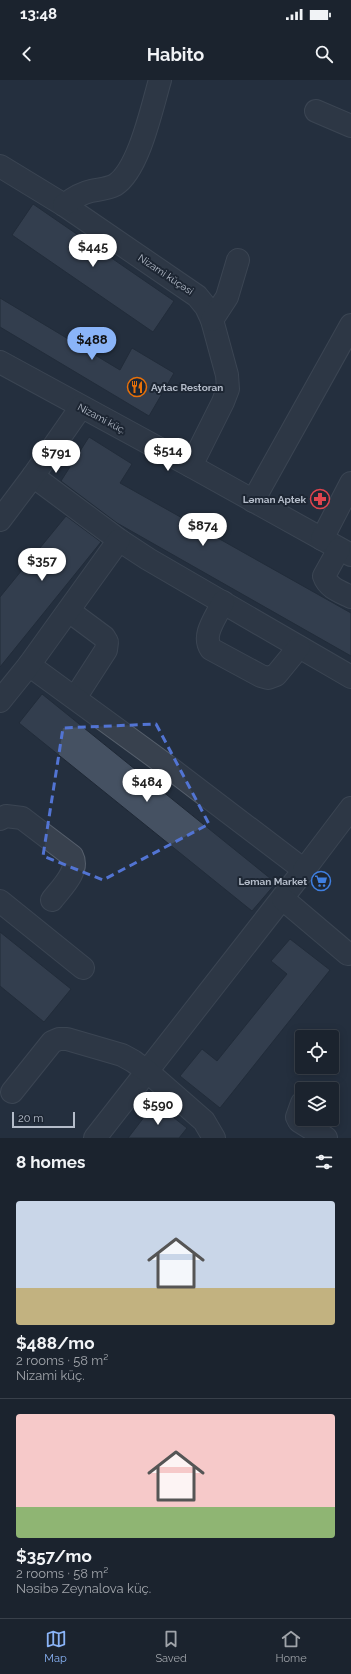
<!DOCTYPE html>
<html lang="en">
<head>
<meta charset="utf-8">
<style>
  body { margin:0; font-family:Raleway,sans-serif; background:#282f3a; color:#f1f3f6; height:100vh; display:flex; flex-direction:column; font-size:15px; white-space:nowrap }
  * { box-sizing:border-box; margin:0 }
  p { font-size:13px; color:#a0a4aa }
  .icon { flex:none; width:22px; height:22px; fill:none; stroke:currentColor; stroke-width:2; stroke-linecap:round; stroke-linejoin:round }
  .map { position:relative; height:1058px; overflow:hidden }
  .panel { display:flex; flex-direction:column; background:#1b232e; flex:1 }
  .panel>* { flex:none }
  .fabs { position:absolute; left:295px; top:950px; display:grid; gap:8px }
  .fabs a { display:grid; place-items:center; width:44px; height:44px; border-radius:4px; background:#1b232e; box-shadow:0 2px 10px #0003,0 0 0 1px #39404a; font-size:20px }
  .scale { position:absolute; left:12px; bottom:10px; width:63px; box-sizing:border-box; padding-left:4px; border:2px solid #b4bcc9; border-top:0; font-size:11px; line-height:14px; white-space:nowrap; color:#b4bcc9; -webkit-text-stroke:3px #1d2633; paint-order:stroke }
  .price { position:absolute; translate:-50% -34px; padding:0 9px; border-radius:14px; background:#fff; color:#222; font-size:13px; line-height:26px; filter:drop-shadow(0 1px 2px #0008) }
  .price::after { content:''; position:absolute; left:50%; top:24px; width:12px; height:9px; margin-left:-6px; background:inherit; clip-path:polygon(0 0,100% 0,50% 100%) }
  .price.selected { background:#8ab4f8; color:#111 }
  ul { padding:0; list-style:none }
  li { display:grid; align-content:center; gap:8px; height:212px; padding:0 16px }
  li+li { border-top:1px solid #39404a }
  li span { display:grid; place-items:center; height:124px; border-radius:4px; color:#555 }
  li>.icon { margin-inline-start:auto }
  span .icon { width:72px; height:72px; fill:#fffc; stroke-width:1 }
  li b { font-size:17px }
  h2 { display:flex; justify-content:space-between; align-items:center; height:48px; padding:0 16px; font-size:17px }
  .status { display:flex; justify-content:space-between; align-items:center; height:28px; padding:0 20px; background:#1b232e; direction:ltr }
  .status svg { height:11px; fill:currentColor }
  header { display:flex; justify-content:space-between; align-items:center; height:52px; padding:0 16px; background:#1b232e; font-size:18px; font-weight:700 }
  .tab-bar { display:flex; justify-content:space-around; align-items:center; height:56px; border-top:1px solid #39404a; background:#1b232e; font-size:11px; color:#a0a4aa }
  .tab-bar a { display:grid; justify-items:center; gap:2px }
  .tab-bar .selected { color:#8ab4f8 }
  .map>svg:first-child { display:block }
</style>
</head>
<body>
<div class="status"><b>13:48</b><svg viewBox="0 0 49 12"><path d="M0 12V9h3v3zM5 12V6h3v6zM10 12V3h3v9zM15 12V0h3v12zM26 1h20v11H26zM47 4h2v5h-2z"/></svg></div>
<header><svg class="icon" aria-label="back" viewBox="0 0 24 24"><path d="M15 5l-7 7 7 7"/></svg>Habito<svg class="icon" aria-label="search" viewBox="0 0 24 24"><circle cx="10" cy="10" r="6"/><path d="M15 15l6 6"/></svg></header>
<div class="map">
<svg width="351" height="1058" viewBox="0 0 351 1058">
  <rect width="100%" height="100%" fill="#242f3e"/>
  <!-- building -->
  <g fill="#455162" stroke="#1f2835">
    <path d="M33 124 174 221 153 252 12 155Z"/>
    <path d="M0 218 120 290 132 268 174 293 149 336 0 247Z"/>
    <path d="M89 357 132 384 120 403 351 533V576L117 443 61 401Z"/>
    <path d="M66 436 101 462 0 587V517Z"/>
    <path d="M42 614 276 803 252 831 19 643Z"/>
    <path d="M0 852 71 909 44 942 0 906Z"/>
    <path d="M290 859 330 890 220 1028 180 996 202 969 217 981 287 894 271 881Z"/>
    <path d="M155 1023 187 1048 179 1058H128Z"/>
  </g>
  <g fill="none" stroke-linecap="round" stroke-linejoin="round">
    <defs>
      <g id="minor">
        <path d="M316 31 351 46"/>
        <path d="M0 86 64 125 197 216 206 227 212 240 227 295 228 309 223 322 191 386"/>
        <path d="M64 125C72 119 81 113 91 111 100 109 107 109 115 105 139 90 152 27 160 0"/>
        <path d="M212 240 227 217 238 180"/>
        <path d="M0 282 191 386 351 475"/>
        <path d="M33 396 119 460 148 479 351 597"/>
        <path d="M253 421 351 245"/>
        <path d="M0 440 33 396 81 327"/>
        <path d="M322 459 351 403"/>
        <path d="M339 469 324 496C328 508 341 512 351 517"/>
        <path d="M223 522C217 536 201 555 211 569L261 596 268 598 276 595 299 567"/>
        <path d="M69 531 104 557 107 562 106 570 75 618"/>
        <path d="M29 585 170 688 304 790 95 1058"/>
        <path d="M0 621 29 585 119 460"/>
        <path d="M0 739 6 736 22 738 72 776C80 791 61 808 52 820"/>
        <path d="M304 790 351 728"/>
        <path d="M283 819 348 874"/>
        <path d="M0 821 83 888"/>
        <path d="M12 1012 52 962 59 959H67L122 975 133 981 148 992 204 1041 214 1058"/>
        <path d="M302 1023 297 1037 299 1041 326 1058"/>
      </g>
    </defs>
    <!-- minor casing -->
    <use href="#minor" stroke="#565f6c" stroke-width="24"/>
    <!-- minor -->
    <use href="#minor" stroke="#38414e" stroke-width="22"/>
  </g>
  <!-- marked area -->
  <path d="M0 0H351V1058H0ZM156 644 209 744 103 800 43 776 63 648Z" fill="#242f3e" fill-opacity=".55" fill-rule="evenodd"/>
  <path fill="none" stroke="#5274d3" stroke-width="3" stroke-dasharray="8 5" stroke-linejoin="round" d="M156 644 209 744 103 800 43 776 63 648Z"/>
  <!-- icons -->
  <defs>
    <symbol id="restaurant-ring" viewBox="-11 -11 22 22"><circle r="9.5" fill="#1d2633" stroke="#e8710a" stroke-width="1.5"/><path d="M-5-6h1v4h1v-4h1v4h1v-4h1v5L-1.5 .5V6h-2V.5L-5-1ZM5-6V6H3V1.5H1.5Q1.5-4 5-6Z" fill="#e8710a"/></symbol>
    <symbol id="pharmacy-ring" viewBox="-11 -11 22 22"><circle r="9.5" fill="#1d2633" stroke="#e0444e" stroke-width="1.5"/><path d="M-2-6h4v4h4v4h-4v4h-4v-4h-4v-4h4Z" fill="#e0444e"/></symbol>
    <symbol id="supermarket-ring" viewBox="-11 -11 22 22"><circle r="9.5" fill="#1d2633" stroke="#3f7fe0" stroke-width="1.5"/><path d="M-6-5.5h2.5l.6 2H6L4.5 2H-2.5L-4.4-4H-6ZM-1.5 3.2a1.3 1.3 0 1 0 .1 0ZM3 3.2a1.3 1.3 0 1 0 .1 0Z" fill="#3f7fe0"/></symbol>
  </defs>
  <g fill-rule="evenodd">
    <use href="#restaurant-ring" x="126" y="296" width="22" height="22"/>
    <use href="#pharmacy-ring" x="309" y="408" width="22" height="22"/>
    <use href="#supermarket-ring" x="310" y="790" width="22" height="22"/>
  </g>
  <g text-anchor="middle" stroke-width="4" stroke-linejoin="round" paint-order="stroke">
    <!-- street labels -->
    <g font-size="10" fill="#b4bcc9" stroke="#1d2633">
      <text transform="translate(166 194) rotate(34)" y="4">Nizami küçəsi</text>
      <text transform="translate(102 338) rotate(28)" y="4">Nizami küç.</text>
    </g>
    <!-- poi labels -->
    <g font-size="10" font-weight="bold" fill="#b4bcc9" stroke="#1d2633" text-anchor="end">
      <text x="151" y="311" text-anchor="start">Aytac Restoran</text>
      <text x="306" y="423">Ləman Aptek</text>
      <text x="307" y="805">Ləman Market</text>
    </g>
  </g>
</svg>
<div class="fabs">
<a><svg class="icon" aria-label="locate" viewBox="0 0 24 24"><circle cx="12" cy="12" r="6"/><path d="M12 2v4M12 18v4M2 12h4M18 12h4"/></svg></a>
<a><svg class="icon" aria-label="layers" viewBox="0 0 24 24"><path d="M12 4l9 5-9 5-9-5zM3 14l9 5 9-5"/></svg></a>
</div>
<div class="scale">20 m</div>
<b class="price" style="left:93px;top:188px">$445</b>
<b class="price selected" style="left:92px;top:281px">$488</b>
<b class="price" style="left:168px;top:392px">$514</b>
<b class="price" style="left:56px;top:394px">$791</b>
<b class="price" style="left:203px;top:467px">$874</b>
<b class="price" style="left:42px;top:502px">$357</b>
<b class="price" style="left:147px;top:723px">$484</b>
<b class="price" style="left:158px;top:1046px">$590</b>
</div>
<section class="panel">
<h2>8 homes<svg class="icon" aria-label="filters" viewBox="0 0 24 24"><path d="M4 7h16M4 17h16"/><circle cx="9" cy="7" r="2"/><circle cx="15" cy="17" r="2"/></svg></h2>
<ul>
<li><span style="background:linear-gradient(#c9d6e8 70%,#c2b280 0)"><svg class="icon" aria-label="home" viewBox="0 0 24 24"><path d="M3 11l9-7 9 7M6 9v11h12V9"/></svg></span><div><b>$488/mo</b><p>2 rooms · 58 m²</p><p>Nizami küç.</p></div></li>
<li><span style="background:linear-gradient(#f6c9c9 75%,#8fb573 0)"><svg class="icon" aria-label="home" viewBox="0 0 24 24"><path d="M3 11l9-7 9 7M6 9v11h12V9"/></svg></span><div><b>$357/mo</b><p>2 rooms · 58 m²</p><p>Nəsibə Zeynalova küç.</p></div></li>
</ul>
</section>
<nav class="tab-bar">
<a class="selected"><svg class="icon" aria-label="map" viewBox="0 0 24 24"><path d="M3 6l6-2 6 2 6-2v14l-6 2-6-2-6 2zM9 4v14M15 6v14"/></svg>Map</a>
<a><svg class="icon" aria-label="saved" viewBox="0 0 24 24"><path d="M7 4h10v16l-5-4-5 4z"/></svg>Saved</a>
<a><svg class="icon" aria-label="home" viewBox="0 0 24 24"><path d="M3 11l9-7 9 7M6 9v11h12V9"/></svg>Home</a>
</nav>
</body>
</html>
